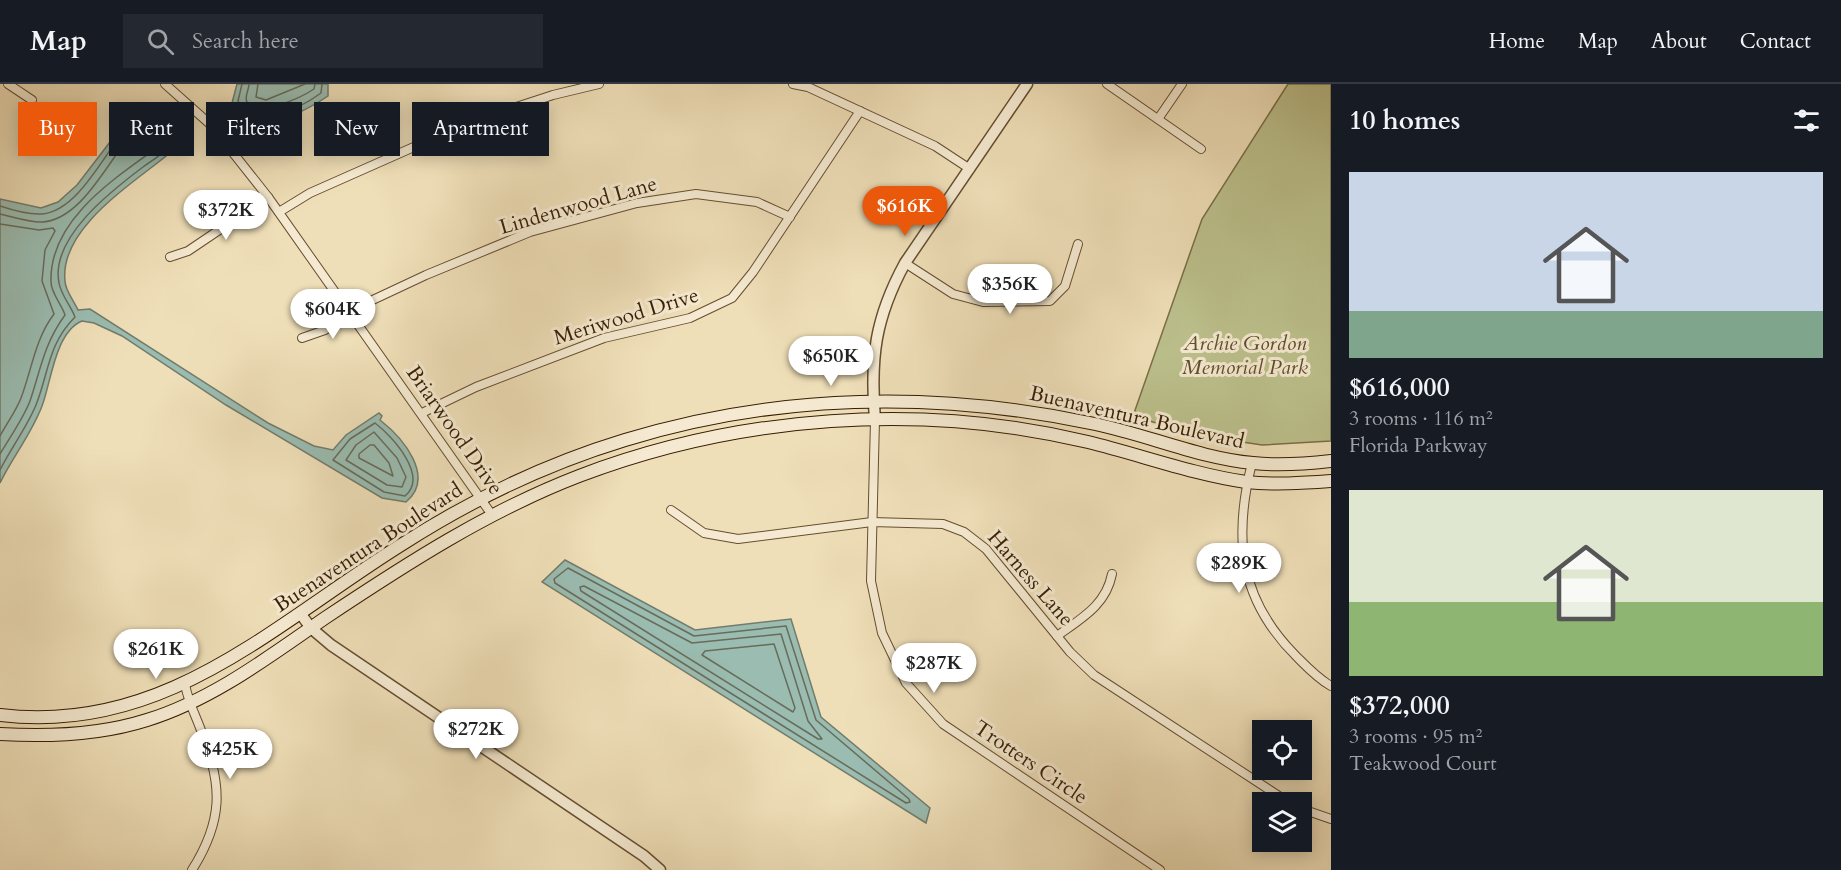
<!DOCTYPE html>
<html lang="en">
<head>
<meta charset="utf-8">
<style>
  body { margin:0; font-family:Cardo,serif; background:#242831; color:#f1f3f6; height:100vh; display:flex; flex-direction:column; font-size:22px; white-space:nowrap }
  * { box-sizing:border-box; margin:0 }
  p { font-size:20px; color:#9ea1a6 }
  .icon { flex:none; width:33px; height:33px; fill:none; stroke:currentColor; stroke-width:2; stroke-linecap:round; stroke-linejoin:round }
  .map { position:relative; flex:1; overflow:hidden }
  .drawer { display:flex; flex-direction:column; background:#171b24; width:510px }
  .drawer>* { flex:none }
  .top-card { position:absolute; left:18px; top:18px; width:570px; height:54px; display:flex; gap:12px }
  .buttons { position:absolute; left:1252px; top:636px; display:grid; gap:12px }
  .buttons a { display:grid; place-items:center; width:60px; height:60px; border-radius:0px; background:#171b24; box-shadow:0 3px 15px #0003; font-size:30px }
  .price { position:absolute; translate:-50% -51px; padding:0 14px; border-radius:21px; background:#fff; color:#222; font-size:20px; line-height:39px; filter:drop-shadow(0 2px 3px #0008) }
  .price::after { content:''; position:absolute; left:50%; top:36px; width:18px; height:14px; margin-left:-9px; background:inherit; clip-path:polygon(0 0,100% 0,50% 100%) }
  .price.current { background:#ea580c; color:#fff }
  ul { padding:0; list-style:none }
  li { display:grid; align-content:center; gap:12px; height:318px; padding:0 18px }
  li span { display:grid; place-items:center; height:186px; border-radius:0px; color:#555 }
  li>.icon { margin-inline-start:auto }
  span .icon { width:108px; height:108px; fill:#fffc; stroke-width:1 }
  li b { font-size:26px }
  h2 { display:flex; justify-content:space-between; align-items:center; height:72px; padding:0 18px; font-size:26px }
  .chip { padding:0 21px; border-radius:0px; background:#171b24; box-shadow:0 3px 15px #0003; font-size:21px; line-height:54px }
  .chip.current { background:#ea580c; color:#fff }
  header { display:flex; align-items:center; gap:36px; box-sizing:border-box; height:84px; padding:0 30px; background:#171b24; border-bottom:2px solid #363941 }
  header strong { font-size:28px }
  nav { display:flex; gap:33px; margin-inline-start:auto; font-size:21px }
  .search { width:420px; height:54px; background:#242831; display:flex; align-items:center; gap:15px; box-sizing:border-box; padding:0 21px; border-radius:0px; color:#9ea1a6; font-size:22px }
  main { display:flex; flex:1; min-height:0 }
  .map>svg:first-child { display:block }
</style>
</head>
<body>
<header>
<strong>Map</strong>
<div class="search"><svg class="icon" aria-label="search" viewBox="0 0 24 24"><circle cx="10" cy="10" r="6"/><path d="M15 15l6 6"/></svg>Search here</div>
<nav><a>Home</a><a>Map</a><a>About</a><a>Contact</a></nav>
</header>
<main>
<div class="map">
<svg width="1331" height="786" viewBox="0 0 1331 786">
  <rect width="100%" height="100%" fill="#efdfb8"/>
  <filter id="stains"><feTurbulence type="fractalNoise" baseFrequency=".00333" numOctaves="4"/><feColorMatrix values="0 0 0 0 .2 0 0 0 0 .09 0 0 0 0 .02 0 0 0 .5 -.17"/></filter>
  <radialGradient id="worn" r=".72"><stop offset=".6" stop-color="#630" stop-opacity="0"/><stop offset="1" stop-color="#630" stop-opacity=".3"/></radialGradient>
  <!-- green -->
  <path fill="#bcc18d" stroke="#7a6f48" stroke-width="1.5" d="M1288 0H1331V357L1262 361 1196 351 1133 332 1202 135Z"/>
  <!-- water -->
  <g fill="#9abcb1" stroke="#727c6b" stroke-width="1.5">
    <path d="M237 0H328V12C301 30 253 55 232 19Z"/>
    <path d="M133 28C152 30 173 43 177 63 141 95 59 141 65 197 65 206 74 217 78 226L90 225 268 339 314 362 333 366 346 351 379 329 382 332 380 336C403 354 436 393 406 418L382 414 226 321 122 252 94 239 82 237C55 248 51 299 42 322 32 349 12 374 0 399V115L41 124 58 118 77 101Z"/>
    <path d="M565 476 695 546 791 535 821 633 930 724 926 739 542 498Z"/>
  </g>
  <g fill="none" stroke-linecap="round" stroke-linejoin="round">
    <!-- shore -->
    <g stroke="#686c5a" stroke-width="1.5">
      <path d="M242 0 238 17C253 48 302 23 321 9L322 0"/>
      <path d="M249 0C249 6 244 13 247 18 258 34 302 13 314 5L315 0"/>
      <path d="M258 0 256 13 266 16 305 0"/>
      <path d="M0 122C12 126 29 131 42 130 82 126 108 60 135 34 151 35 161 47 170 59 166 69 151 77 143 83 111 107 50 154 59 199 61 211 71 222 75 233 48 260 49 288 36 321 27 343 11 364 0 386"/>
      <path d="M0 130C13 133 28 138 41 138 84 137 111 69 138 43L152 49 160 58 158 63C114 95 49 136 51 198 51 209 62 221 65 231 44 260 41 284 30 317 23 335 10 353 0 370"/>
      <path d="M0 140 39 146 53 144 55 147 45 166 42 197 54 230C35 255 32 285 21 314 16 327 7 339 0 352"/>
      <path d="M375 339C392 352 429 392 405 412L384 408 333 376 350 355Z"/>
      <path d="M374 348 397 374 406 393 402 403 387 401 346 376 356 361Z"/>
      <path d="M370 361H374L389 379 393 392 359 374V370Z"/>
      <path d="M568 484 694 552 786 542 816 636 909 715 910 718 906 719 555 499 554 495Z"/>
      <path d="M584 502 692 559 781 550 808 637 822 655H818L581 507 580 503Z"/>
      <path d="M774 560 795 624 793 628 702 571 705 567Z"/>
    </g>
    <defs>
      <g id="minor">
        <path d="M8 0 32 16"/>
        <path d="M165 0 211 41 268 113 492 431"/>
        <path d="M793 0 808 3 935 62 970 85"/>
        <path d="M1107 0 1201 65"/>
        <path d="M1158 35 1182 0"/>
        <path d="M279 128 310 109 468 39 553 11 599 0"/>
        <path d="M170 173 188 167 268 113"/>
        <path d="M905 179 953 210 983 218 1050 217 1065 202 1078 160"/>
        <path d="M302 254 325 246 362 221 426 191 530 148 637 119 696 110 757 118 790 133"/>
        <path d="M422 329 476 303 604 254 690 234 732 214 753 188 860 27"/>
        <path d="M875 336 871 497 882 549 906 599 943 640 1160 786"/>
        <path d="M1252 379C1233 454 1239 515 1296 572 1307 583 1317 594 1331 602"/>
        <path d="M671 426 704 449 738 455 872 438 943 440 964 448 986 465 1070 568 1094 591 1288 718"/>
        <path d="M1057 552C1082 534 1106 521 1112 490"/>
        <path d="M185 600C188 618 196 632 202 649 223 702 223 737 192 786"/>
        <path d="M1302 725 1331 735"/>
      </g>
      <g id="tertiary">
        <path d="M875 336C870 274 875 234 905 179L1027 0"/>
        <path d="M300 529 311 544 331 561 644 772 660 786"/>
      </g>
      <g id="secondary">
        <path d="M0 631C164 651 273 541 401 461 471 416 546 380 625 356 779 309 939 307 1095 340 1148 351 1199 374 1253 379 1279 382 1305 380 1331 377"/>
        <path d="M0 650C50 653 100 651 147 636 212 616 270 572 325 534 406 480 488 427 579 392 739 331 921 318 1088 358 1141 371 1192 390 1246 398 1274 401 1303 399 1331 397"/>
      </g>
    </defs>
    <!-- minor casing -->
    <use href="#minor" stroke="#654e30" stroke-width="10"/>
    <!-- tertiary casing -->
    <use href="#tertiary" stroke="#654e30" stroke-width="13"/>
    <!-- secondary casing -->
    <use href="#secondary" stroke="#371d02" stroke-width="14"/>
    <!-- minor -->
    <use href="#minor" stroke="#f5ead1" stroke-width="8"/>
    <!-- tertiary -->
    <use href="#tertiary" stroke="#f5ead1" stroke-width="10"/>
    <!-- secondary -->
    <use href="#secondary" stroke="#f5ead1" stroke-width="12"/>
  </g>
  <g text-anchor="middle" stroke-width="6" stroke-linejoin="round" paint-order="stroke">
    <!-- street labels -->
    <g font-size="21" fill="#371d02" stroke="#f5ead1">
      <text transform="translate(578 121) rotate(-16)" y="7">Lindenwood Lane</text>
      <text transform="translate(626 232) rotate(-17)" y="7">Meriwood Drive</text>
      <text transform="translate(1137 333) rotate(13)" y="7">Buenaventura Boulevard</text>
      <text transform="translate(455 346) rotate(55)" y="7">Briarwood Drive</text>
      <text transform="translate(368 463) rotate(-33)" y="7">Buenaventura Boulevard</text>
      <text transform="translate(1031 494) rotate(49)" y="7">Harness Lane</text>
      <text transform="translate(1031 678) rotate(34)" y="7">Trotters Circle</text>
    </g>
    <!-- park labels -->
    <g font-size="21" font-style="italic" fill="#5f4e2c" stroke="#f5ead1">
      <text x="1245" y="266">Archie Gordon<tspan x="1245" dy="24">Memorial Park</tspan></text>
    </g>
  </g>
  <rect width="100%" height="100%" filter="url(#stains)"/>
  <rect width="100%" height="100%" fill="url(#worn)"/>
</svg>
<div class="buttons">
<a><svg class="icon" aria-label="locate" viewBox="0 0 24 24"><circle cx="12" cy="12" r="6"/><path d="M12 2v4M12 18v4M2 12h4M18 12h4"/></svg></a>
<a><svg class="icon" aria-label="layers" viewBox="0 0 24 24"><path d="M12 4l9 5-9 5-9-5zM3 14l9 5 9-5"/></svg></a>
</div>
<b class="price current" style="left:905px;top:153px">$616K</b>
<b class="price" style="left:226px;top:157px">$372K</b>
<b class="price" style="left:1010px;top:231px">$356K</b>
<b class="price" style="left:333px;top:256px">$604K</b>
<b class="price" style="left:831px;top:303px">$650K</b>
<b class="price" style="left:1239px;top:510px">$289K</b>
<b class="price" style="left:156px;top:596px">$261K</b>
<b class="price" style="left:934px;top:610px">$287K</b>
<b class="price" style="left:476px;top:676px">$272K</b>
<b class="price" style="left:230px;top:696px">$425K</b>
<div class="top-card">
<a class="chip current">Buy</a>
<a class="chip">Rent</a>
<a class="chip">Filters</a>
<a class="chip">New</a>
<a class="chip">Apartment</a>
</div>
</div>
<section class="drawer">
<h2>10 homes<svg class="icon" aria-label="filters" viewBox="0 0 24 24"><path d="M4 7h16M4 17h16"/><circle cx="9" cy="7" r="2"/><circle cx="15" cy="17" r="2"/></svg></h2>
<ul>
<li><span style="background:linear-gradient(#c9d6e8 75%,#7fa58c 0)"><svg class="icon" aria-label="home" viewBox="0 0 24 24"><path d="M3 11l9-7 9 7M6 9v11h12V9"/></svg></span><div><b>$616,000</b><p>3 rooms · 116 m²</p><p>Florida Parkway</p></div></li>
<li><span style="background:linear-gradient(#dfe7d0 60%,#8fb573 0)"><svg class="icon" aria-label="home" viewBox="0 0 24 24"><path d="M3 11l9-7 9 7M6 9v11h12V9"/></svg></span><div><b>$372,000</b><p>3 rooms · 95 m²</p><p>Teakwood Court</p></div></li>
</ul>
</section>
</main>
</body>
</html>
